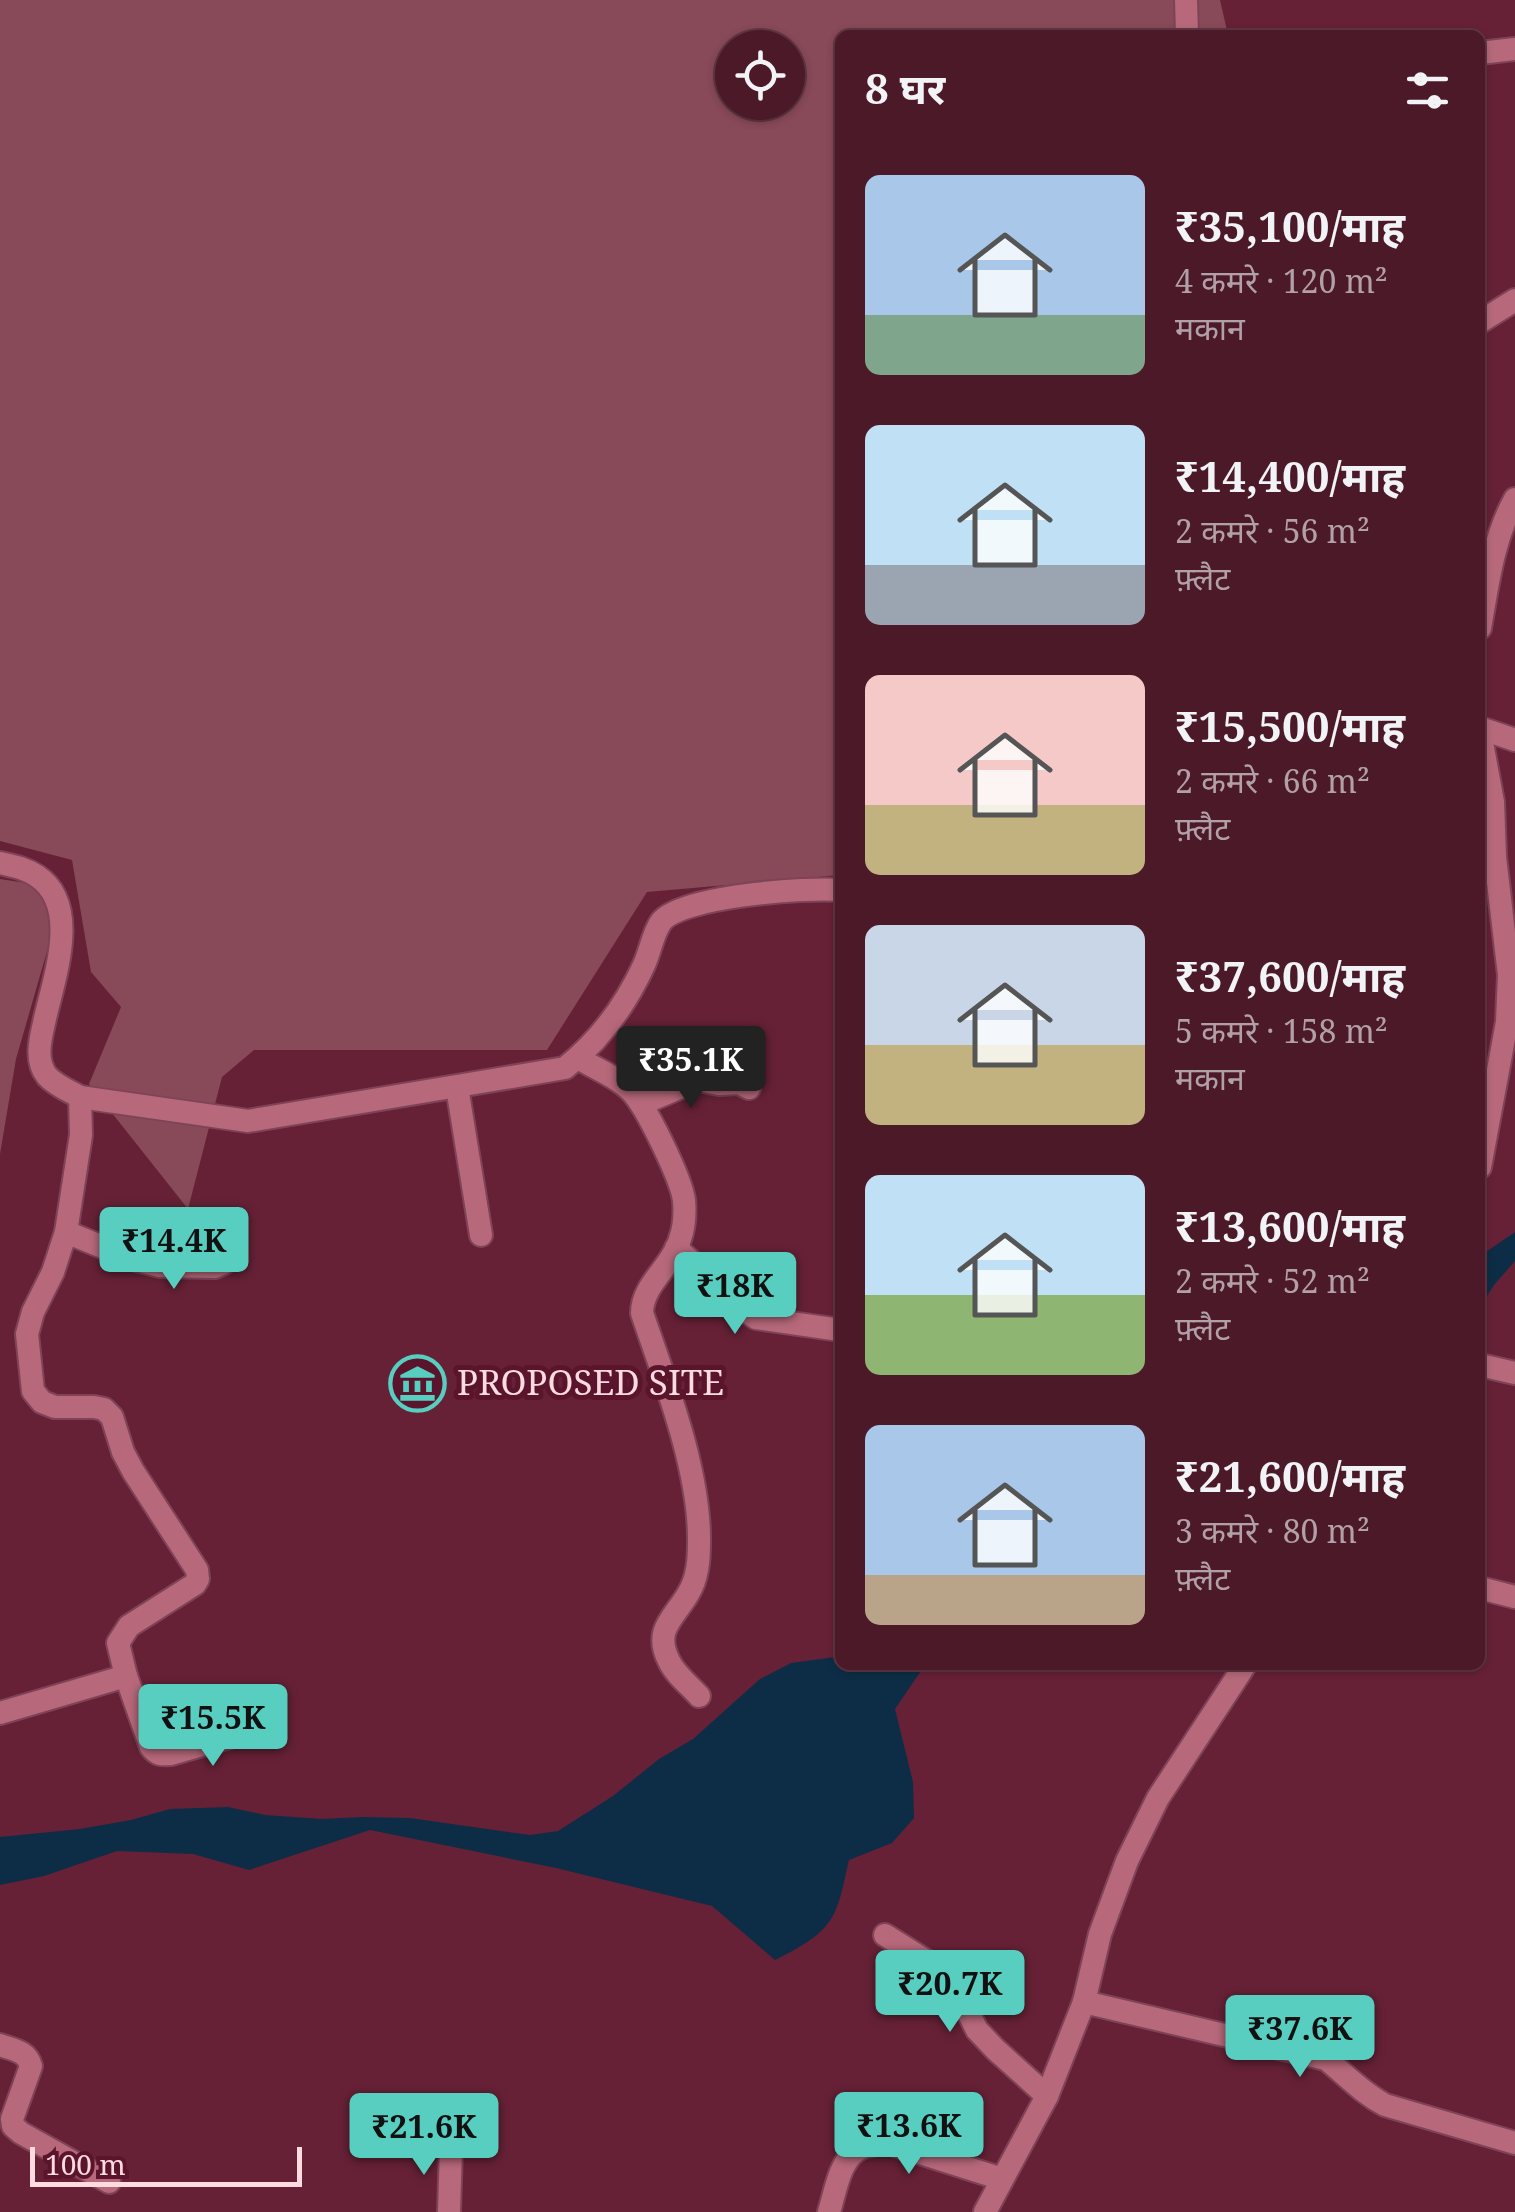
<!DOCTYPE html>
<html lang="hi">
<head>
<meta charset="utf-8">
<style>
  body { margin:0; font-family:"Noto Serif","Noto Sans Devanagari",serif; background:#562634; color:#f1f3f6; height:100vh; display:flex; flex-direction:column; font-size:38px; white-space:nowrap }
  * { box-sizing:border-box; margin:0 }
  p { font-size:32px; color:#b2a0a8 }
  .icon { flex:none; width:55px; height:55px; fill:none; stroke:currentColor; stroke-width:2; stroke-linecap:round; stroke-linejoin:round }
  .map { position:relative; flex:1; overflow:hidden }
  .sheet { position:absolute; left:835px; top:30px; width:650px; height:1640px; display:flex; flex-direction:column; background:#4c1928; border-radius:15px; box-shadow:0 2px 8px #0004,0 0 0 2px #633845 }
  .sheet>* { flex:none }
  .tools { position:absolute; left:715px; top:30px; display:grid; gap:20px }
  .tools a { display:grid; place-items:center; width:90px; height:90px; border-radius:50%; background:#4c1928; box-shadow:0 2px 8px #0004,0 0 0 2px #633845; font-size:50px }
  .scale { position:absolute; left:30px; bottom:25px; width:272px; box-sizing:border-box; padding-left:10px; border:5px solid #fedae1; border-top:0; font-size:28px; line-height:35px; white-space:nowrap; color:#fedae1; -webkit-text-stroke:8px #5a152c; paint-order:stroke }
  .price { position:absolute; translate:-50% -85px; padding:0 22px; border-radius:10px; background:#58cec1; color:#111; font-size:32px; line-height:65px; filter:drop-shadow(0 2px 5px #0008) }
  .price::after { content:''; position:absolute; left:50%; top:60px; width:30px; height:22px; margin-left:-15px; background:inherit; clip-path:polygon(0 0,100% 0,50% 100%) }
  .price.active { background:#222; color:#fff }
  ul { padding:0; list-style:none }
  li { display:flex; align-items:center; gap:30px; height:250px; padding:0 30px }
  li span { display:grid; place-items:center; flex:none; width:280px; height:200px; border-radius:15px; color:#555 }
  li>.icon { margin-inline-start:auto }
  span .icon { width:120px; height:120px; fill:#fffc; stroke-width:1 }
  li b { font-size:42px }
  h2 { display:flex; justify-content:space-between; align-items:center; height:120px; padding:0 30px; font-size:42px }
  .map>svg:first-child { display:block }
</style>
</head>
<body>
<div class="map">
<svg width="1515" height="2212" viewBox="0 0 1515 2212">
  <rect width="100%" height="100%" fill="#662136"/>
  <!-- green -->
  <g fill="#884958" fill-rule="evenodd">
    <path d="M0 0H1220L1228 35H840V875L647 892 547 1050H254L222 1077 188 1209 89 1084 121 1007 91 972 72 860 0 841ZM732 48H788V102H732Z"/>
    <path d="M0 879 65 889 16 1059 0 1154Z"/>
  </g>
  <!-- water -->
  <g fill="#0d2d46">
    <path d="M1515 1232V1261L1494 1285 1480 1307V1256Z"/>
    <path d="M840 1654V1665H925L895 1709 913 1782 914 1818 892 1843 849 1860C844 1879 841 1906 829 1922 816 1940 794 1950 775 1960L712 1906 556 1868 370 1830 249 1870 193 1854 117 1851 44 1876 0 1885V1837L80 1829 131 1820 170 1809 228 1807 265 1815 322 1819 362 1817 410 1818 530 1835 558 1831 613 1796 659 1759 693 1739 760 1679 791 1663 835 1657Z"/>
  </g>
  <g fill="none" stroke-linecap="round" stroke-linejoin="round">
    <defs>
      <g id="street">
        <path d="M1186 0 1187 35"/>
        <path d="M1480 53 1515 49"/>
        <path d="M1480 322 1515 300"/>
        <path d="M1480 628C1488 583 1493 539 1515 499"/>
        <path d="M1480 728 1515 740"/>
        <path d="M1480 732 1493 802 1495 857 1509 975 1507 1022 1480 1167"/>
        <path d="M0 863C13 866 25 868 37 876 82 906 53 980 44 1023 40 1040 35 1061 47 1076 55 1085 69 1091 80 1097L248 1121 565 1068C599 1041 626 1004 644 965 650 952 653 933 661 922 680 896 808 887 840 890"/>
        <path d="M578 1058C594 1068 616 1076 630 1090 646 1105 681 1179 684 1200 685 1212 684 1228 680 1239 673 1266 642 1284 642 1313 665 1381 700 1470 699 1542 699 1559 698 1578 688 1594 674 1618 653 1630 669 1661 675 1674 689 1685 699 1696"/>
        <path d="M457 1087 481 1235"/>
        <path d="M80 1097 81 1135 66 1232 53 1272 33 1312 27 1334 33 1391 42 1402 55 1407H94L104 1409 112 1417 123 1452 133 1471 197 1570 198 1579 195 1584 129 1626 118 1643 126 1676 151 1747C157 1755 161 1755 171 1754L254 1730"/>
        <path d="M641 1104 698 1080 719 1084 739 1083 749 1088"/>
        <path d="M66 1232 132 1259 160 1266 215 1267 224 1263 229 1257V1232"/>
        <path d="M676 1248 716 1283 729 1300 756 1318 840 1330"/>
        <path d="M1480 1365 1515 1373"/>
        <path d="M1480 1588 1515 1597"/>
        <path d="M0 1713 126 1676"/>
        <path d="M885 1935 944 1972 954 1984 977 2030 995 2049 1047 2096"/>
        <path d="M1084 2002 1326 2059C1346 2075 1362 2093 1385 2105L1515 2143"/>
        <path d="M0 2045C14 2050 27 2051 31 2066L12 2119 13 2126 21 2133 109 2182"/>
        <path d="M449 2212 451 2147"/>
        <path d="M829 2212C835 2193 839 2163 856 2151 865 2144 878 2144 889 2143L1002 2179"/>
        <path d="M985 2212 1047 2096 1084 2002 1100 1934 1127 1861 1158 1798 1245 1665"/>
      </g>
    </defs>
    <!-- street casing -->
    <use href="#street" stroke="#7f4358" stroke-width="26"/>
    <!-- street -->
    <use href="#street" stroke="#b7697b" stroke-width="22"/>
  </g>
  <!-- icons -->
  <defs>
    <symbol id="museum-ring" viewBox="-11 -11 22 22"><circle r="9.5" fill="#5a152c" stroke="#58cec1" stroke-width="1.5"/><path d="M0-6L6-3V-2H-6V-3ZM-5-1h2V3h-2ZM-1-1h2V3h-2ZM3-1h2V3H3ZM-6 4H6V6H-6Z" fill="#58cec1"/></symbol>
  </defs>
  <g fill-rule="evenodd">
    <use href="#museum-ring" x="386" y="1352" width="63" height="63"/>
  </g>
  <g text-anchor="middle" stroke-width="10" stroke-linejoin="round" paint-order="stroke">
    <!-- poi labels -->
    <g font-size="35" fill="#fedae1" stroke="#5a152c" text-anchor="start">
      <text x="457" y="1395">PROPOSED SITE</text>
    </g>
  </g>
</svg>
<div class="tools">
<a><svg class="icon" aria-label="locate" viewBox="0 0 24 24"><circle cx="12" cy="12" r="6"/><path d="M12 2v4M12 18v4M2 12h4M18 12h4"/></svg></a>
</div>
<div class="scale">100 m</div>
<b class="price active" style="left:691px;top:1111px">₹35.1K</b>
<b class="price" style="left:174px;top:1292px">₹14.4K</b>
<b class="price" style="left:735px;top:1337px">₹18K</b>
<b class="price" style="left:213px;top:1769px">₹15.5K</b>
<b class="price" style="left:950px;top:2035px">₹20.7K</b>
<b class="price" style="left:1300px;top:2080px">₹37.6K</b>
<b class="price" style="left:909px;top:2177px">₹13.6K</b>
<b class="price" style="left:424px;top:2178px">₹21.6K</b>
<section class="sheet">
<h2>8 घर<svg class="icon" aria-label="filters" viewBox="0 0 24 24"><path d="M4 7h16M4 17h16"/><circle cx="9" cy="7" r="2"/><circle cx="15" cy="17" r="2"/></svg></h2>
<ul>
<li><span style="background:linear-gradient(#a9c7e8 70%,#7fa58c 0)"><svg class="icon" aria-label="home" viewBox="0 0 24 24"><path d="M3 11l9-7 9 7M6 9v11h12V9"/></svg></span><div><b>₹35,100/माह</b><p>4 कमरे · 120 m²</p><p>मकान</p></div></li>
<li><span style="background:linear-gradient(#bfe0f5 70%,#9aa5b1 0)"><svg class="icon" aria-label="home" viewBox="0 0 24 24"><path d="M3 11l9-7 9 7M6 9v11h12V9"/></svg></span><div><b>₹14,400/माह</b><p>2 कमरे · 56 m²</p><p>फ़्लैट</p></div></li>
<li><span style="background:linear-gradient(#f6c9c9 65%,#c2b280 0)"><svg class="icon" aria-label="home" viewBox="0 0 24 24"><path d="M3 11l9-7 9 7M6 9v11h12V9"/></svg></span><div><b>₹15,500/माह</b><p>2 कमरे · 66 m²</p><p>फ़्लैट</p></div></li>
<li><span style="background:linear-gradient(#c9d6e8 60%,#c2b280 0)"><svg class="icon" aria-label="home" viewBox="0 0 24 24"><path d="M3 11l9-7 9 7M6 9v11h12V9"/></svg></span><div><b>₹37,600/माह</b><p>5 कमरे · 158 m²</p><p>मकान</p></div></li>
<li><span style="background:linear-gradient(#bfe0f5 60%,#8fb573 0)"><svg class="icon" aria-label="home" viewBox="0 0 24 24"><path d="M3 11l9-7 9 7M6 9v11h12V9"/></svg></span><div><b>₹13,600/माह</b><p>2 कमरे · 52 m²</p><p>फ़्लैट</p></div></li>
<li><span style="background:linear-gradient(#a9c7e8 75%,#b9a48a 0)"><svg class="icon" aria-label="home" viewBox="0 0 24 24"><path d="M3 11l9-7 9 7M6 9v11h12V9"/></svg></span><div><b>₹21,600/माह</b><p>3 कमरे · 80 m²</p><p>फ़्लैट</p></div></li>
</ul>
</section>
</div>
</body>
</html>
